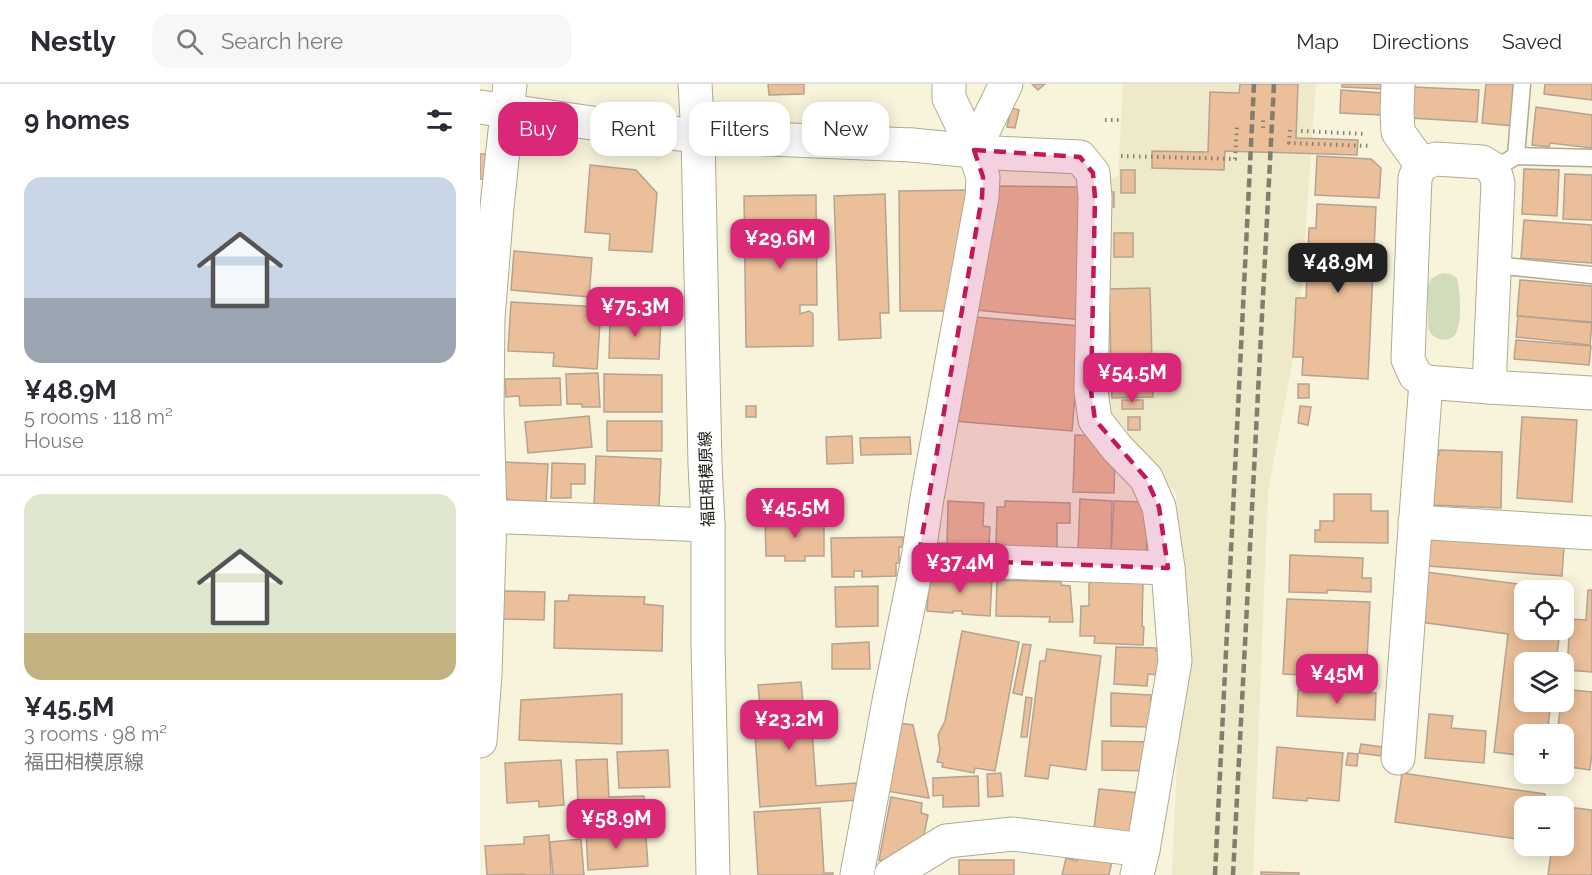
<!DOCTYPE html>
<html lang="en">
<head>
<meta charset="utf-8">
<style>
  body { margin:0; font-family:Raleway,"Noto Sans JP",sans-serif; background:#f7f7f7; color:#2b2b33; height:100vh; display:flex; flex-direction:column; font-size:22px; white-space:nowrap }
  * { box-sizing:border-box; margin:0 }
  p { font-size:20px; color:#7c7c81 }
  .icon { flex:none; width:33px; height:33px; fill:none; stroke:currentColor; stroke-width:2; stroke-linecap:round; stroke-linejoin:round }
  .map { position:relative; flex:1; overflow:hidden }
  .side { display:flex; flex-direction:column; background:#fff; width:480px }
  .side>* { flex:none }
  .guide { position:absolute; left:18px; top:18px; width:570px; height:54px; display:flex; gap:12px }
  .buttons { position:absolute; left:1034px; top:496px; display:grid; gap:12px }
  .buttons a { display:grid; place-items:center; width:60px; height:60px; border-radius:12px; background:#fff; box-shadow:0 3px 15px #0003; font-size:30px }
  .price { position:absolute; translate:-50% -51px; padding:0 14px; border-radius:12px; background:#db2777; color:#fff; font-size:20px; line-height:39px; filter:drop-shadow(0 2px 3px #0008) }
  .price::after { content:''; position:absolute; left:50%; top:36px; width:18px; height:14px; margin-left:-9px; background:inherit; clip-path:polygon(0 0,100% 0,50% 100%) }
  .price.active { background:#222; color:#fff }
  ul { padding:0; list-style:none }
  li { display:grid; align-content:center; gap:12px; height:318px; padding:0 24px }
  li+li { border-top:2px solid #e1e1e2 }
  li span { display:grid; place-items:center; height:186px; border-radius:18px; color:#555 }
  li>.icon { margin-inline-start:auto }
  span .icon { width:108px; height:108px; fill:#fffc; stroke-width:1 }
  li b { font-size:26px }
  h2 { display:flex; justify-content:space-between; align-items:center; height:72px; padding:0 24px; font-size:26px }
  .chip { padding:0 21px; border-radius:18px; background:#fff; box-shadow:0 3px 15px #0003; font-size:21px; line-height:54px }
  .chip.active { background:#db2777; color:#fff }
  header { display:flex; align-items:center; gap:36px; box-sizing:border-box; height:84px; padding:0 30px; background:#fff; border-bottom:2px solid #e1e1e2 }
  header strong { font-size:28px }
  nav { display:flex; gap:33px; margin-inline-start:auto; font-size:21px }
  .search { width:420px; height:54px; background:#f7f7f7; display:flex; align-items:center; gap:15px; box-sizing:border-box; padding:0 21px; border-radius:18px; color:#7c7c81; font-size:22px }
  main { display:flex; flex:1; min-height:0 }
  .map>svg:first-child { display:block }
</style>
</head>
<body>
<header>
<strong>Nestly</strong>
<div class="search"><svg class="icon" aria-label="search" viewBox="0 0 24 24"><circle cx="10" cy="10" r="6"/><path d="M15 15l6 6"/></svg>Search here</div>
<nav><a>Map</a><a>Directions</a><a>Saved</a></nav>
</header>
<main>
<section class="side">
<h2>9 homes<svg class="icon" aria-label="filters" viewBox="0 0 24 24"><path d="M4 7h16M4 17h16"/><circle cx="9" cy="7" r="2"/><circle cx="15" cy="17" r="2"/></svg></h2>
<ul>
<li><span style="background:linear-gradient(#c9d6e8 65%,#9aa5b1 0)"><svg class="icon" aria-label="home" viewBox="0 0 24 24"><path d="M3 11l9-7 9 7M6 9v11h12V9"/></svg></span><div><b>¥48.9M</b><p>5 rooms · 118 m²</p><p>House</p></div></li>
<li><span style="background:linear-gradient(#dfe7d0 75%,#c2b280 0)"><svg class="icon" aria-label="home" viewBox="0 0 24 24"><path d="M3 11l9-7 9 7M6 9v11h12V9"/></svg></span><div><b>¥45.5M</b><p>3 rooms · 98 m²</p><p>福田相模原線</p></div></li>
</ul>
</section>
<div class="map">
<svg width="1112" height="791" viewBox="0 0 1112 791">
  <rect width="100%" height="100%" fill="#f8f4dc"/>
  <!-- built -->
  <path fill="#eee9c9" d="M643 0H836L818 249 788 407 773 791H692L699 631 701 514 696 409 633 343 625 314V98L638 92Z"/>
  <!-- green -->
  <path fill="#d2dbbb" d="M962 189 970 190 977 194C980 206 982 236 977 247 972 261 952 257 948 244V201L951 195Z"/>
  <!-- building -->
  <g fill="#ebbf9a" stroke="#b5a291" stroke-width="1.5">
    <path d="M288 0H324V10L289 11Z"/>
    <path d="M552 0H565L558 6Z"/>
    <path d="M760 0H818L816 54 878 56 877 71 745 67 744 86 672 84V67L728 68 730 8 759 9Z"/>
    <path d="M862 0H905V5L862 3Z"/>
    <path d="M1006 0H1037L1033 42 1002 39Z"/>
    <path d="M1065 0H1112V16L1064 10Z"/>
    <path d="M932 3 999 6 997 38 930 34Z"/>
    <path d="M861 6 903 9 902 31 860 29Z"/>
    <path d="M1056 23 1112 31V64L1070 59 1069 63 1052 61Z"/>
    <path d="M531 24 539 26 535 44 527 43Z"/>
    <path d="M0 70H7L5 95H0Z"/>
    <path d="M837 72 891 75 901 84 899 114 835 111Z"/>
    <path d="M110 81 156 86 177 109 172 168 129 166 130 150 105 148Z"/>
    <path d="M1044 85 1079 86 1077 132 1042 130Z"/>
    <rect x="641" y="86" width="14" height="23"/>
    <path d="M1085 90 1112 91V136L1083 135Z"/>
    <path d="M519 102 604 103 602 236 496 226Z"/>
    <path d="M488 106 468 227H420L419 107Z"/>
    <rect x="625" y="108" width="9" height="15"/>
    <path d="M405 110 409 229H400L401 254 359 256 354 112Z"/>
    <path d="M336 111 337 221H320V230L329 227 333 230V262L266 263 264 112Z"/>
    <path d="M837 120 896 123 888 295 822 291 823 273H813L816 214H826L829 144H836Z"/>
    <path d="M1044 136 1112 141V179L1041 174Z"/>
    <rect x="634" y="149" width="19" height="24"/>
    <path d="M34 167 112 174 109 213 31 206Z"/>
    <path d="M1040 196 1112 202V238L1037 232Z"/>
    <path d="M670 204 673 313 632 314 629 205Z"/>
    <path d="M31 218 121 223 117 285 73 282 74 269 28 267Z"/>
    <path d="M1038 232 1112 239 1110 261 1036 253Z"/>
    <path d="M495 233 601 242 592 347 474 337Z"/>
    <path d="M130 234 181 235 179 275 129 274Z"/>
    <path d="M1036 256 1111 262 1109 281 1034 275Z"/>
    <path d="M118 289 120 323H102V320H87L86 290Z"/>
    <path d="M124 290 182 291V328H124Z"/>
    <path d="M80 294 81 321 40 322 39 312 26 313 25 295Z"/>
    <rect x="818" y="300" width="11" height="14"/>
    <rect x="642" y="316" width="21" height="9"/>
    <rect x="266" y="322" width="10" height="11"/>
    <path d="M820 322 831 323 828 341 818 339Z"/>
    <path d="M109 332 112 363 48 369 45 338Z"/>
    <rect x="648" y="333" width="12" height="13"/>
    <path d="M1042 333 1097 336 1092 418 1037 414Z"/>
    <rect x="127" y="337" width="55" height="30"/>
    <path d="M595 351 618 352 635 373 634 409 593 408Z"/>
    <path d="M372 352 373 379 347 380 346 353Z"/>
    <path d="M430 353 431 370 381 371 380 354Z"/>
    <path d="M959 366 1022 368 1021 424 952 421 954 371H959Z"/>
    <path d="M116 372 181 375 179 425 114 422Z"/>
    <path d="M24 378 68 380 66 418 29 416 23 410Z"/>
    <path d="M72 379 105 380V400H91V414H71Z"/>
    <path d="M854 410H891V427H908V459L835 458V446H840V437H854Z"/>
    <path d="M600 415 632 417 631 468 598 467Z"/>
    <path d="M468 417 504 419 503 442 510 443 509 461 467 462Z"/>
    <path d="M525 417 590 419V439H577V467L516 465 517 423H525Z"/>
    <path d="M634 417 666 418 669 428 666 472 631 470Z"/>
    <path d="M344 435V472H325V477H305V472H286L285 436Z"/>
    <path d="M951 452 1084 462 1082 492 948 482Z"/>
    <path d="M423 453V463H419V479H416V492L382 493V487H374V493H352L351 454Z"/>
    <path d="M810 471 883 474 882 494H891V508L847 506V509L809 508Z"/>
    <path d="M946 488 1085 506 1083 521V507H1044V546H1080L1076 579H1044V618H1071L1067 651H1044V672L1014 668 1028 550 940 538Z"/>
    <path d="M457 489 512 493 510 532 482 530V527H473V529L447 527 449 495Z"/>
    <path d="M616 494 663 496 662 542 664 543 663 561 614 559 615 552H600L601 522H609V500Z"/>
    <path d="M517 496 581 498V501L590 502 593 538H569L570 533 516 532Z"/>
    <path d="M398 502V542L356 543 355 503Z"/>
    <path d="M1108 506H1112V588L1087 586 1090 535 1106 536Z"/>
    <path d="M24 507 65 508 64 536 23 535Z"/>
    <path d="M89 511 165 513 164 520 183 522 182 567 74 564 75 517H88Z"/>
    <path d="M807 515 890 518 886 594 803 590Z"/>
    <path d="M482 547 539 558 515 687 495 684 494 689 462 683 463 679 457 678 460 666 458 651 465 637Z"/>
    <path d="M389 558 390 585H352V560Z"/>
    <path d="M543 560 551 561 542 611 533 609Z"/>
    <path d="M636 563 676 564V567H680L679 591 668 590 667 602 634 600Z"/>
    <path d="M567 565 621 572 606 686 570 681 568 695 545 692 560 577H565Z"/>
    <path d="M321 598 323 619 330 618 336 702 376 699 378 716 280 723 273 622H280L278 601Z"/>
    <path d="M1083 605 1112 608V669L1110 686 1083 682V651H1077L1081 618H1083Z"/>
    <path d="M818 606 896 609 895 636 817 632Z"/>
    <path d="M631 609 671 611 670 643 631 642Z"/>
    <path d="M142 610V660L39 656 41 616Z"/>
    <path d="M546 613 552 614 547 653H541Z"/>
    <path d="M949 630 973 632 971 644 1006 647 1004 679 945 674Z"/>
    <path d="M419 639 433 641 449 714 406 707Z"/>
    <path d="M622 657 671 658 667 687 622 686Z"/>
    <path d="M881 660 902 663 901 672 879 669Z"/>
    <path d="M797 663 863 669 859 717 827 714V717L793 714Z"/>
    <path d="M188 666 190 703 139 704 137 668Z"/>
    <path d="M868 669 878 670 877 682 866 681Z"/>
    <path d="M127 675 129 713 164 712 165 738 99 741 96 676Z"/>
    <path d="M81 676 84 721 59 723V717L27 719 25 679Z"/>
    <path d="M521 689 523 712 508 713 507 690Z"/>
    <path d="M922 689 1065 710 1063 723H1044V756L915 738Z"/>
    <path d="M498 692 499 722 463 723V711L453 712V694Z"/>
    <path d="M619 705 660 709 655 749 614 744Z"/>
    <path d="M411 713 442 719 441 729 448 731 443 756 408 777 399 776Z"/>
    <path d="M1078 722 1112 726V791H1068L1072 762H1083V723H1077Z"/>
    <path d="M340 724 344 789H353V791H278L274 728Z"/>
    <path d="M159 745V753H166L168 782 108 786 106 748Z"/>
    <path d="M69 751 71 791H44V790L7 791 5 762 44 760V753Z"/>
    <path d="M101 755 104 791H73L70 758Z"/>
    <path d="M598 771 632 777 629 791H582L586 774 597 777Z"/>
    <rect x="479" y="776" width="55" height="15"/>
    <path d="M781 788 819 789V791H781Z"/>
  </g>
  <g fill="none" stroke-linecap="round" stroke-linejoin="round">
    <defs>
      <g id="service">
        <path d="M1036 72 1042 0"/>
        <path d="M1014 85 1036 72 1112 74"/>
        <path d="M1014 181 1112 191"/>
      </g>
      <g id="minor">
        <path d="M918 0 917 27 918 48 941 80"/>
        <path d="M432 61 514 69 600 73 613 89 615 114 611 307 615 336 637 364 666 394 679 423 688 484 695 577 663 766 657 791"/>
        <path d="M494 66 526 0"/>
        <path d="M956 75 1002 78 1014 85 1018 99 1009 303 946 298 935 291 928 275 935 94 941 80Z"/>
        <path d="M0 432 228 441"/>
        <path d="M935 438 1112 449"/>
        <path d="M438 475 688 484"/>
        <path d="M0 657 5 590 10 432 7 326 8 234 17 123 30 0"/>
        <path d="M918 674 946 298"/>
        <path d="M377 791 410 612 438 475 447 414 502 113 503 93 494 66 469 14V0"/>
        <path d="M411 791 466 757 533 750 663 766"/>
      </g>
      <g id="tertiary">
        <path d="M215 0 218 52 225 380 228 441V560L233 791"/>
        <path d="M0 23 147 44 218 52 432 61"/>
        <path d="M1009 303 1112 309"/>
      </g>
    </defs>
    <!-- service casing -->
    <use href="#service" stroke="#aeab93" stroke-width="19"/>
    <!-- minor casing -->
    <use href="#minor" stroke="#aeab93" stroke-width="35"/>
    <!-- tertiary casing -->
    <use href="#tertiary" stroke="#aeab93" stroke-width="35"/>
    <!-- path -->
    <g stroke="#848170" stroke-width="4" stroke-dasharray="1.5 4.5" stroke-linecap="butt">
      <path d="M625 36H641"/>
      <path d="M783 44V34"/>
      <path d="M810 46 809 59 891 62"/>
      <path d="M821 47 886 50"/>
      <path d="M641 72 755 75 757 43"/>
    </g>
    <!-- service -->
    <use href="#service" stroke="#fff" stroke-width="16"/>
    <!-- minor -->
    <use href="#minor" stroke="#fff" stroke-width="33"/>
    <!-- tertiary -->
    <use href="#tertiary" stroke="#fff" stroke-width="33"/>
    <!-- rail -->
    <g stroke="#817e6e" stroke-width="4.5" stroke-dasharray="9 4.5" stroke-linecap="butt">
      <path d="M735 791 774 0"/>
      <path d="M753 791 794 0"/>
    </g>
  </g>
  <!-- marked area -->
  <path fill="#c2185b" fill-opacity="0.2" stroke="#c2185b" stroke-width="4.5" stroke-dasharray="12 8" stroke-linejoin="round" d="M494 66 600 73 613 89 615 114 611 307 615 336 666 394 679 423 688 484 438 475 502 113 503 93Z"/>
  <g text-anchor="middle" stroke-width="4.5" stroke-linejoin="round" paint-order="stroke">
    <!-- street labels -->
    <g font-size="16" fill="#1b1910" stroke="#fff">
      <text transform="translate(226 395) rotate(-92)" y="6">福田相模原線</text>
    </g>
  </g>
</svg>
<div class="buttons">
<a><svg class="icon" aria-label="locate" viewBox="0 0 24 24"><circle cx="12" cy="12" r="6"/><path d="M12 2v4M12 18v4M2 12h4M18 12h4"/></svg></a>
<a><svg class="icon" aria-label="layers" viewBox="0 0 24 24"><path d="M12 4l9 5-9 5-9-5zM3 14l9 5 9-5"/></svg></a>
<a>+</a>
<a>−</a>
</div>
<b class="price" style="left:300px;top:186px">¥29.6M</b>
<b class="price active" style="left:858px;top:210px">¥48.9M</b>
<b class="price" style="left:155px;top:254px">¥75.3M</b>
<b class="price" style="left:652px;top:320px">¥54.5M</b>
<b class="price" style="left:315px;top:455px">¥45.5M</b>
<b class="price" style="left:480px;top:510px">¥37.4M</b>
<b class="price" style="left:857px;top:621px">¥45M</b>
<b class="price" style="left:309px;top:667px">¥23.2M</b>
<b class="price" style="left:136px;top:766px">¥58.9M</b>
<div class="guide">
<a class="chip active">Buy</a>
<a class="chip">Rent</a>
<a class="chip">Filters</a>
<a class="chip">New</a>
</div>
</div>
</main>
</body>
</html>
